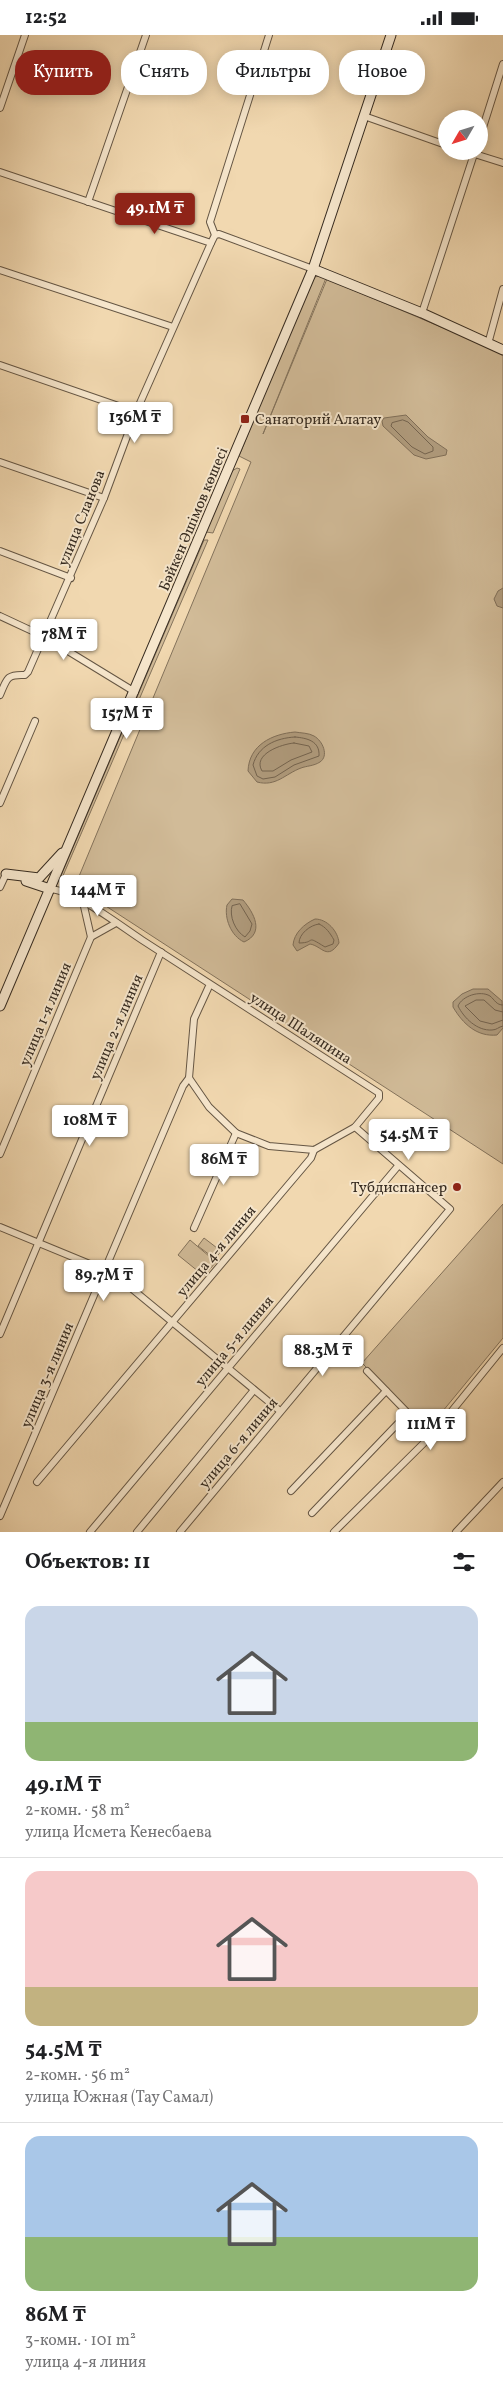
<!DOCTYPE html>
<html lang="ru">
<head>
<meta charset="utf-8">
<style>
  body { margin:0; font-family:Vollkorn,serif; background:#f2f2f2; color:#202124; height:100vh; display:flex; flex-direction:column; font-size:19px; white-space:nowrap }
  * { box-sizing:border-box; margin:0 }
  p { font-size:16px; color:#757577 }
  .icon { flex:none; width:28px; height:28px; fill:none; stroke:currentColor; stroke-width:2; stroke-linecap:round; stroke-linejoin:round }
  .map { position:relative; height:1497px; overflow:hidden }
  .side { display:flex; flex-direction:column; background:#fff; flex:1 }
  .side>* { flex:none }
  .top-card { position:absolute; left:15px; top:15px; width:474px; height:45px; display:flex; gap:10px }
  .needle { width:32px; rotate:231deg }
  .buttons { position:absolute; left:438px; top:75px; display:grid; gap:10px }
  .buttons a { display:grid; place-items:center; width:50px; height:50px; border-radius:50%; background:#fff; box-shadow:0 2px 12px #0003; font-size:25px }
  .price { position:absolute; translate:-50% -42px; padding:0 11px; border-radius:5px; background:#fff; color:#222; font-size:16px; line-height:32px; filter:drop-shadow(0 1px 2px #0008) }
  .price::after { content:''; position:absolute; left:50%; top:30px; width:15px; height:11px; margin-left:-8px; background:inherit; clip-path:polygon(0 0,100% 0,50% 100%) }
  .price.current { background:#8f2418; color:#fff }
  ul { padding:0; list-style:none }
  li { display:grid; align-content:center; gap:10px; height:265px; padding:0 25px }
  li+li { border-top:1px solid #e0e0e0 }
  li span { display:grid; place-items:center; height:155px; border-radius:15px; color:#555 }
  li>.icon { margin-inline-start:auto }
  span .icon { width:90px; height:90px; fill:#fffc; stroke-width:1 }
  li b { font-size:21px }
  h2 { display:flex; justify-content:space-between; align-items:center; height:60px; padding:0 25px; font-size:21px }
  .tag { padding:0 18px; border-radius:20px; background:#fff; box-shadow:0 2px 12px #0003; font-size:18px; line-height:45px }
  .tag.current { background:#8f2418; color:#fff }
  .status { display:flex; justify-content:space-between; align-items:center; height:35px; padding:0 25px; background:#fff; direction:ltr }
  .status svg { height:14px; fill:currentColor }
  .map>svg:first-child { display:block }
</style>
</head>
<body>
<div class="status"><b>12:52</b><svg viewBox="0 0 49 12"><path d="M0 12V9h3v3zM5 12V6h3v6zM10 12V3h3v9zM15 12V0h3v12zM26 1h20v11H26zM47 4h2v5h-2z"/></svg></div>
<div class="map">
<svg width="503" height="1497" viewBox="0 0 503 1497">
  <rect width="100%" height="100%" fill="#f1d8b0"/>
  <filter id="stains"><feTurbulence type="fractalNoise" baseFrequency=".004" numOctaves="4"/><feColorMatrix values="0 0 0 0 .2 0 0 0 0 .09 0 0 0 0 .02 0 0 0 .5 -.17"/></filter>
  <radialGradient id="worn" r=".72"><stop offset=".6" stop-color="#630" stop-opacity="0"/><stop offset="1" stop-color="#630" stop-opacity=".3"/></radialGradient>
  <!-- green -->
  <g fill="#d1bb98" stroke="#84735c">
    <path d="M320 241 326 243 263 399 327 244 503 318V1129L75 851 251 427 239 421 310 248 314 242Z"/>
    <path d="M237 433 240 434 213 498 206 497 232 436Z"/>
    <path d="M204 505H208L62 843H60Z"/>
    <path d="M503 1169V1303L428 1394 362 1328Z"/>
    <path d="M204 1203 221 1216 215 1224 198 1211Z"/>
    <path d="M190 1205 216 1227 204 1241 178 1220Z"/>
  </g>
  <!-- water -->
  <g fill="#b19d7f" stroke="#806f59">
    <path d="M406 380 428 402 447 415 446 420 426 424 414 420 383 391 382 386 384 383Z"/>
    <path d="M503 553V573L497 571 494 564 498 556Z"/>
    <path d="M295 697C301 698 309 698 314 701 323 706 329 721 320 727 314 731 306 731 301 733 285 739 276 752 257 747L248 736C249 710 272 699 295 697Z"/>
    <path d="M232 864 243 865C254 878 265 898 244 907 231 901 224 883 227 870Z"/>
    <path d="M315 884C327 884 338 896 339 908 327 926 322 911 310 909L297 916 293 910C294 898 304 889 315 884Z"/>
    <path d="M473 954H488L502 966 503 993 497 1000C477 1002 463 989 453 972V967L462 959Z"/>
  </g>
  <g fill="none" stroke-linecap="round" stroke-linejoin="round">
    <!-- shore -->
    <g stroke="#746450" stroke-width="1">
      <path d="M403 385 408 387 433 412V416L425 419 412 412 391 391 392 388Z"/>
      <path d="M295 702C307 703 320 706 319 721L294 730 275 742 263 744 257 741 253 730C258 711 276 703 295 702Z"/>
      <path d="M294 708 309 711 312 717 291 725 273 736H262C252 719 282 709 294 708Z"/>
      <path d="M240 869 252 889 250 896 245 902C235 896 229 881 232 871Z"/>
      <path d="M319 889C326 892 330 898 334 905L333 909 325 912C304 899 317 908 299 908 299 899 310 890 319 889Z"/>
      <path d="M503 970C496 970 495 965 490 961 480 955 462 961 458 971 464 983 477 996 492 995 497 995 498 992 503 991"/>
      <path d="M503 977 495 975 484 965H476L465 971 480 986 492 989 503 985"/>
    </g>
    <defs>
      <g id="minor">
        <path d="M0 73 25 0"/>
        <path d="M364 81 446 110"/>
        <path d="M479 105 503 29"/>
        <path d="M465 116 503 128"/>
        <path d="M0 137 211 208 215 200 219 199 313 234"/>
        <path d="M88 167 146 0"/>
        <path d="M215 200 210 187 269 0"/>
        <path d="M0 235 173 292"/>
        <path d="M422 278 475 116"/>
        <path d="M488 309 503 254"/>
        <path d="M0 330 136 377"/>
        <path d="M0 427 104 463"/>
        <path d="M0 516 71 543"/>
        <path d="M0 581 45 602 135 657"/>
        <path d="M0 660C7 644 6 639 25 640L28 637 104 463 136 377 211 208"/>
        <path d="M0 768 35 686"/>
        <path d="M0 852 6 839"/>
        <path d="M50 854C76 856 119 890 142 905 221 956 300 1007 379 1058V1063L355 1092 314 1115 269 1111 236 1098 209 1072 189 1043 194 984 210 949"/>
        <path d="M83 867 91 902"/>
        <path d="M0 1119 91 902 116 888"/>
        <path d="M0 1192 114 1239 280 1376"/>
        <path d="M194 1193 236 1098"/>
        <path d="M0 1299 161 917"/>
        <path d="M367 1336 431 1402"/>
        <path d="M37 1447 311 1123 314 1115"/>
        <path d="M291 1456 386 1356"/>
        <path d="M312 1478 408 1378"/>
        <path d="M0 1481 183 1051 189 1043"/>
        <path d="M90 1497 398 1131"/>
        <path d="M137 1497 254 1355"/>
        <path d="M180 1497 450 1174 355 1092"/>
        <path d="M334 1497 434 1398 503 1313"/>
        <path d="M456 1497 503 1447"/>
      </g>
      <g id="secondary">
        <path d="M313 234 422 278 503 315"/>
        <path d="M6 839 39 843 62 818"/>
        <path d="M26 846 50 854"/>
        <path d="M0 971 313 234 391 0"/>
      </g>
    </defs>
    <!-- minor casing -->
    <use href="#minor" stroke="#655644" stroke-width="8"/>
    <!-- secondary casing -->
    <use href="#secondary" stroke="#362b20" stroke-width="11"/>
    <!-- minor -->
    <use href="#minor" stroke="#f6e6cc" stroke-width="6"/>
    <!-- secondary -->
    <use href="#secondary" stroke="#f6e6cc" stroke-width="9"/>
  </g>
  <!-- markers -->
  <g fill="#8f2418" stroke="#f6e6cc" stroke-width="2">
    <rect x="240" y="379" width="10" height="10" rx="2.5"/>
    <circle cx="457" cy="1152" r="5"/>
  </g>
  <g text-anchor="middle" stroke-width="4" stroke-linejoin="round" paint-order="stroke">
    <!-- poi labels -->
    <g font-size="15" fill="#362b20" stroke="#f6e6cc" text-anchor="start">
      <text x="255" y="389">Санаторий Алатау</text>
      <text x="447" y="1157" text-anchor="end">Тубдиспансер</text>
    </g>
    <!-- street labels -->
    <g font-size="15" fill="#362b20" stroke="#f6e6cc">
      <text transform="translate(81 483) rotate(-68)" y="5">улица Сланова</text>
      <text transform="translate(193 484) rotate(-67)" y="5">Бәйкен Әшімов көшесі</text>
      <text transform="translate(45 979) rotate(-67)" y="5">улица 1-я линия</text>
      <text transform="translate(116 992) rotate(-67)" y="5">улица 2-я линия</text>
      <text transform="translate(301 993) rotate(33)" y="5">улица Шаляпина</text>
      <text transform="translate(216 1216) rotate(-50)" y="5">улица 4-я линия</text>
      <text transform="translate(234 1306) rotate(-50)" y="5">улица 5-я линия</text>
      <text transform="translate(47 1340) rotate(-67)" y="5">улица 3-я линия</text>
      <text transform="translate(238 1408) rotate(-50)" y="5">улица 6-я линия</text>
    </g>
  </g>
  <rect width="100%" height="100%" filter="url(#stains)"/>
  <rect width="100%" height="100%" fill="url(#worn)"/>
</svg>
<div class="buttons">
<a><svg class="needle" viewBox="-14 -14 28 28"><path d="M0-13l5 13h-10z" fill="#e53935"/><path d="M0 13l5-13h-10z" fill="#757577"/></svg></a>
</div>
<b class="price current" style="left:155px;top:200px">49.1M ₸</b>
<b class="price" style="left:135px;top:409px">136M ₸</b>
<b class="price" style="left:64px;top:626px">78M ₸</b>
<b class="price" style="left:127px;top:705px">157M ₸</b>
<b class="price" style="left:98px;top:882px">144M ₸</b>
<b class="price" style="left:90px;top:1112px">108M ₸</b>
<b class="price" style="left:409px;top:1126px">54.5M ₸</b>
<b class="price" style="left:224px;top:1151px">86M ₸</b>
<b class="price" style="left:104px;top:1267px">89.7M ₸</b>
<b class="price" style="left:323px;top:1342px">88.3M ₸</b>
<b class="price" style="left:431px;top:1416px">111M ₸</b>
<div class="top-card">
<a class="tag current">Купить</a>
<a class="tag">Снять</a>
<a class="tag">Фильтры</a>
<a class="tag">Новое</a>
</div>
</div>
<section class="side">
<h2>Объектов: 11<svg class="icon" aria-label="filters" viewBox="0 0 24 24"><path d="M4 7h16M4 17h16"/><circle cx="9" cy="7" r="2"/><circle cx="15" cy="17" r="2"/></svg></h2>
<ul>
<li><span style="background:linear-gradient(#c9d6e8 75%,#8fb573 0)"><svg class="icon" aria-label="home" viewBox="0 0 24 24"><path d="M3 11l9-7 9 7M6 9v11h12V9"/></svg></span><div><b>49.1M ₸</b><p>2-комн. · 58 m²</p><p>улица Исмета Кенесбаева</p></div></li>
<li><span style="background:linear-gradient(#f6c9c9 75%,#c2b280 0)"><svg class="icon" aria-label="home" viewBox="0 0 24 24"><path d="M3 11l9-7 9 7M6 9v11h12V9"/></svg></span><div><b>54.5M ₸</b><p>2-комн. · 56 m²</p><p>улица Южная (Тау Самал)</p></div></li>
<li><span style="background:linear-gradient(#a9c7e8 65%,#8fb573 0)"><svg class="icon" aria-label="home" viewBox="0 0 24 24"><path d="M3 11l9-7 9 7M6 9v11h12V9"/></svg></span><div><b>86M ₸</b><p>3-комн. · 101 m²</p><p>улица 4-я линия</p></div></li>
</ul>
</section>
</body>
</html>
